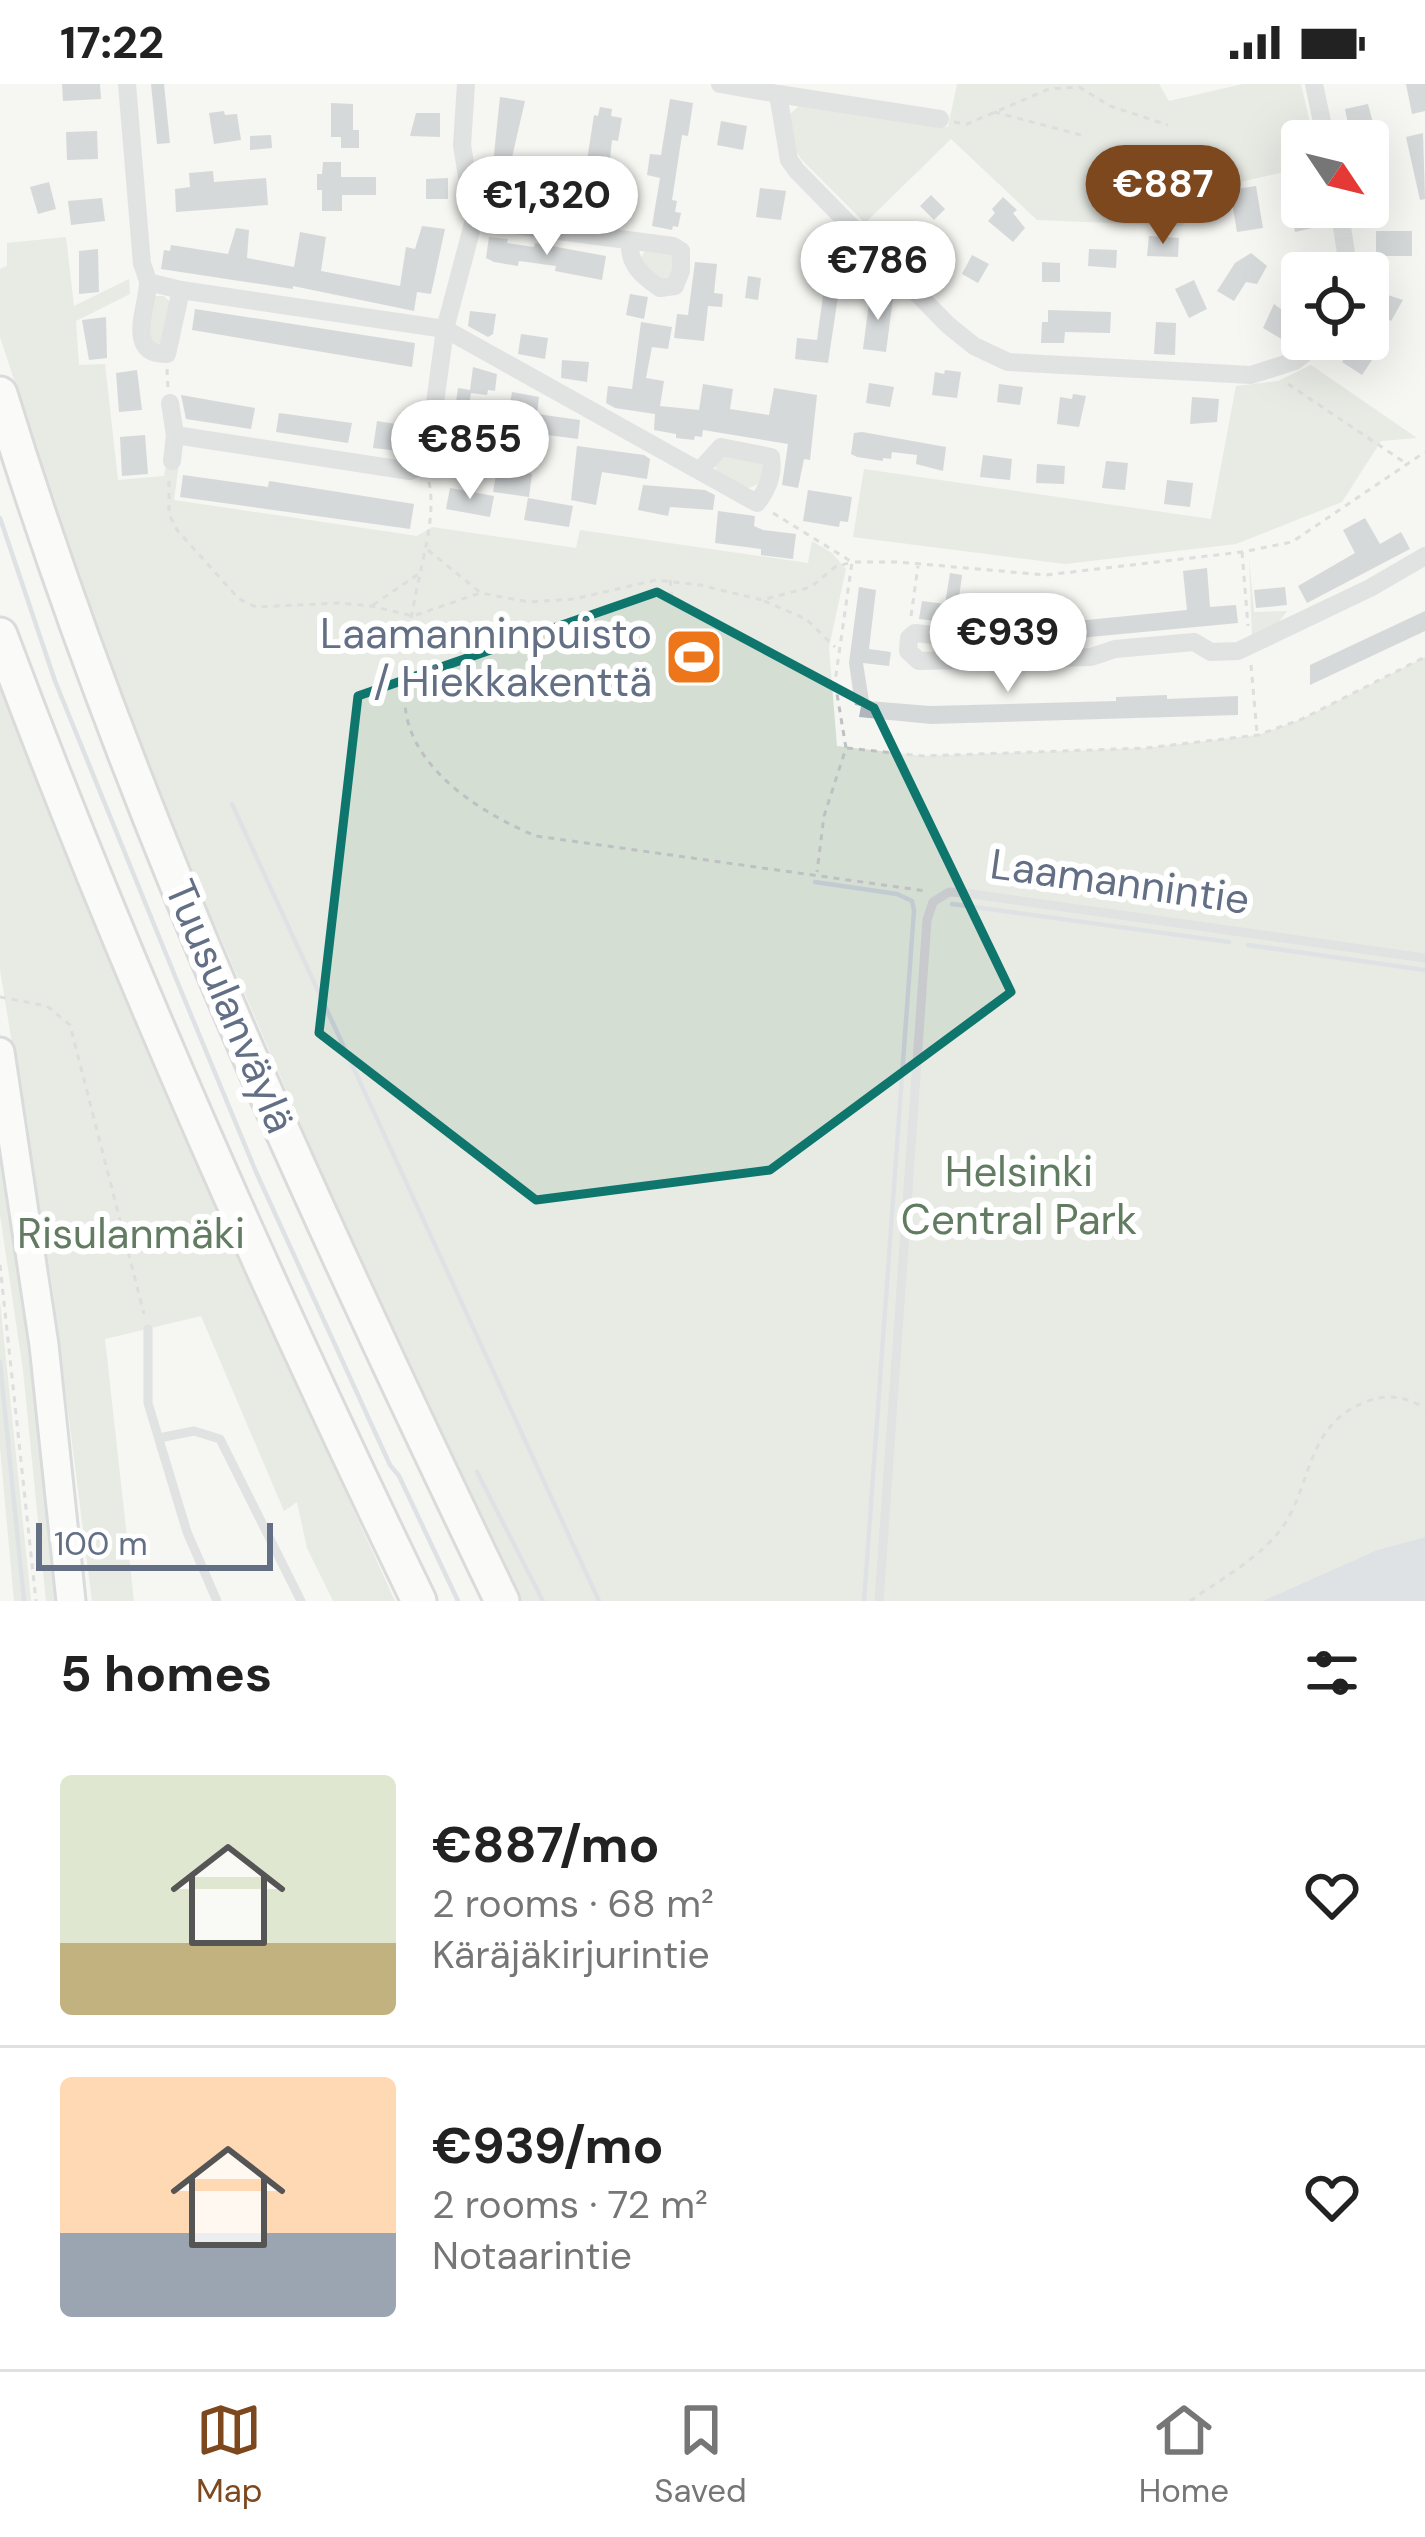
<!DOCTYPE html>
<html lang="en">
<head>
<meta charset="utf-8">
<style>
  body { margin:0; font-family:"DM Sans",sans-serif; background:#f2f2f2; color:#222; height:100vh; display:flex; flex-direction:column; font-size:45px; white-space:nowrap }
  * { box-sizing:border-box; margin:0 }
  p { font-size:39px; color:#767676 }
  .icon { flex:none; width:66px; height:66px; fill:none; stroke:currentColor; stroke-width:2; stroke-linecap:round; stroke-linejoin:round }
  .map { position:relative; height:1517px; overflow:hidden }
  .details { display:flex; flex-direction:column; background:#fff; flex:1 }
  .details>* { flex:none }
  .needle { width:78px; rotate:125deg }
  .fabs { position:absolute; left:1281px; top:36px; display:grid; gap:24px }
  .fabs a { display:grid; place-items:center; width:108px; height:108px; border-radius:12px; background:#fff; box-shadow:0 12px 48px #0002; font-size:60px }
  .scale { position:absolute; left:36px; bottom:30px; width:237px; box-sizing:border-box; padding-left:12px; border:6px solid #636f85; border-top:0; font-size:33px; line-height:42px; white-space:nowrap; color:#636f85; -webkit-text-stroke:9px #fff; paint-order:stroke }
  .price { position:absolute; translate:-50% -102px; padding:0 27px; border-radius:42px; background:#fff; color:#222; font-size:39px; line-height:78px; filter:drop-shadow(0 3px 6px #0008) }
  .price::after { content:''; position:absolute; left:50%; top:72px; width:36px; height:27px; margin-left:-18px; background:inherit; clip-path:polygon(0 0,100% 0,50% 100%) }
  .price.current { background:#7e481e; color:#fff }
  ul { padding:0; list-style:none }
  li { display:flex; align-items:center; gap:36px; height:300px; padding:0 60px }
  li+li { border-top:3px solid #e0e0e0 }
  li span { display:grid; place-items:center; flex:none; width:336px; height:240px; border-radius:12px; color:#555 }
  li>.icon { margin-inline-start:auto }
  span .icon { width:144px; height:144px; fill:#fffc; stroke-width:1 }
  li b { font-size:51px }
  h2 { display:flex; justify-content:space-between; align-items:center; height:144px; padding:0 60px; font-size:51px }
  .status { display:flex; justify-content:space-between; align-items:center; height:84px; padding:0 60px; background:#fff; direction:ltr }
  .status svg { height:33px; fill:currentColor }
  .menu { display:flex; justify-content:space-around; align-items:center; height:168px; border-top:3px solid #e0e0e0; background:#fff; font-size:33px; color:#767676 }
  .menu a { display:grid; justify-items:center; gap:6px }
  .menu .current { color:#7e481e }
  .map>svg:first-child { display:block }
</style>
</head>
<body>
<div class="status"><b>17:22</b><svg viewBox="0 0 49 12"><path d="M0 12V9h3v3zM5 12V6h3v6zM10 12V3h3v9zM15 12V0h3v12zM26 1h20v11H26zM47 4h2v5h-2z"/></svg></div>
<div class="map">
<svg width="1425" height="1517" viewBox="0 0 1425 1517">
  <rect width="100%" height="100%" fill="#f5f6f2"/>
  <!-- green -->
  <g fill="#d5ded3">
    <path d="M957 0H1159L1169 17 1243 0H1301L1314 57H1302V84L1188 110 1193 131 1182 142 1037 136 951 55 865 139 801 75 790 57 789 31 801 20 948 43Z"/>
    <path d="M66 153 74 222 129 195 130 210 76 237 79 281 105 280 118 396 164 392 167 377 179 379 174 416 417 452 432 443 576 464 580 446 808 479 812 457 832 469 846 485 829 563 837 662 923 672 1146 664 1258 651 1302 635 1425 573V1453L1377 1466 1262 1517H520L351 1156 163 720 92 533 0 253V185L7 182V159Z"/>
    <path d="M646 166 669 169 676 178 670 195 658 196 640 175Z"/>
    <path d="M154 212H164L171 219 167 263 150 259 149 219Z"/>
    <path d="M1311 281 1417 354 1381 357 1342 418 1236 460 1065 480 853 453 864 385 1211 435 1236 302 1278 297Z"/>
    <path d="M720 371 758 373C768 386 765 401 747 404L717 388 715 380Z"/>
    <path d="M1249 474 1254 528 1287 527 1279 538 1252 553Z"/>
    <path d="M0 597 104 866 198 1085 395 1517H333L307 1464 297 1418 284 1427 201 1232 105 1255 134 1517H92L53 1208 0 886Z"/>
    <path d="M0 1043 35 1284 60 1517H46L23 1286 0 1131Z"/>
    <path d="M0 1217 31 1517H14L0 1364Z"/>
  </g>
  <!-- water -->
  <path fill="#c3cbd2" d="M1425 1453V1517H1262L1377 1466Z"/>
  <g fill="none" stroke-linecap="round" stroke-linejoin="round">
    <!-- stream -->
    <g stroke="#c3cbd2" stroke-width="4.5">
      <path d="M0 434 55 597 177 897 256 1088 390 1381 399 1392 458 1517"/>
      <path d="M232 720 599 1517"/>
      <path d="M815 798 897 810 912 817 914 826 864 1517"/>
      <path d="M952 820 1229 858"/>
      <path d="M1248 861 1425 886"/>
      <path d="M0 1278 24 1517"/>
      <path d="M477 1388 543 1517"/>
    </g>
  </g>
  <!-- building -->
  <g fill="#b0b6bd">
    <path d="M62 0H100L101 15 63 17Z"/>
    <path d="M151 0H164L170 59 157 60Z"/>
    <path d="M1406 0H1425V27L1412 30Z"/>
    <path d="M500 13 525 17 510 82 493 80Z"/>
    <path d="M670 15 693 19 688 52 682 51 672 116 677 117 675 128 681 129 678 143 673 142 672 146 652 142 660 94 647 91 650 70 661 71Z"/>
    <path d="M331 19 353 20V46H359V64H341V53H331Z"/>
    <path d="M1368 20 1373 39 1349 45 1345 25Z"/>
    <path d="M600 23 612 25 611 32 622 34 618 57 612 56 606 112 582 109 594 31 598 32Z"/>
    <path d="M224 27 225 31 237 30 241 56 214 60 209 29Z"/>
    <path d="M416 29H440V53L410 52Z"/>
    <path d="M721 37 747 42 743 66 717 61Z"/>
    <path d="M97 47 98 75 67 76 66 48Z"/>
    <path d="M1423 49 1425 115 1420 116 1406 53Z"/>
    <path d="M271 51 272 64 250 66V52Z"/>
    <path d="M1373 65 1383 109 1368 112V66Z"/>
    <path d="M323 78H341V93H376V111H342V127H322V106H317V90H322Z"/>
    <path d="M213 87 214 98 266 94 268 121 176 128 175 105 190 103 189 89Z"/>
    <path d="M499 89 561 98 558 119 496 110Z"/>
    <path d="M448 94V115H426V95Z"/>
    <path d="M49 98 56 125 38 130 30 103Z"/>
    <path d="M1256 102 1263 144 1237 148 1230 106Z"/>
    <path d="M760 104 786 107 781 136 756 133Z"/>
    <path d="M931 111 945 125 934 136 920 122Z"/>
    <path d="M1003 113 1017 126 1013 129 1025 144 1013 158 988 137 995 129 992 125Z"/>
    <path d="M102 114 105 137 71 141 68 117Z"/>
    <path d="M1313 123 1317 143 1295 148 1291 127Z"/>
    <path d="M422 142 445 145 431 210 417 208 414 227 293 202V205L161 185 164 166 170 167 171 161 228 170 236 144 249 146 247 174 294 183 300 148 326 153 321 187 400 202 406 163 415 165Z"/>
    <rect x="1376" y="147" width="36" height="25"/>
    <path d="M1149 152 1179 154 1178 173 1147 172Z"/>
    <path d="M489 153 508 155 507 159 534 163 535 159 606 172 602 196 555 187 556 182 519 177 518 182 494 178 486 174Z"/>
    <path d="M824 163 845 166 828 279 795 275 797 254 817 256 826 189 820 188Z"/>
    <path d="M98 165 99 208 79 210V167Z"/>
    <path d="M1089 165 1117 166 1116 184 1088 182Z"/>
    <path d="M1251 169 1267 182 1257 200 1246 198 1234 217 1217 207 1235 179Z"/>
    <path d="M972 171 989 180 978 199 962 190Z"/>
    <path d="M695 178 717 180 714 209 723 210 722 223 708 222 704 257 674 254 677 230 688 231Z"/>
    <path d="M1042 178 1060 179V198H1042Z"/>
    <path d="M748 192 761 194 758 216 745 214Z"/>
    <path d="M1194 196 1207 225 1189 234 1175 205Z"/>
    <path d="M1379 208 1403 216 1391 237 1369 225Z"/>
    <path d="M630 210 648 213 644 235 626 231Z"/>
    <path d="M870 211 893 214 886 268 863 265Z"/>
    <path d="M1274 220 1297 237 1285 257 1263 244Z"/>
    <path d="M195 225 415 259 412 283 192 246Z"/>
    <path d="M1048 226 1111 228 1110 249 1065 248 1064 259H1041L1042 238H1048Z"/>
    <path d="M470 227 496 230 493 250 488 253 468 242Z"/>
    <path d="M106 233 107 274 89 276 82 236Z"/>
    <path d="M641 238 672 243 668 265 652 263 646 294 664 297 660 322 699 326 703 300 733 305 730 325 769 331 774 304 817 311 810 376 804 375 798 404 782 401 788 360 703 346 702 353 695 352 694 356 676 354V350L654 346 655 330 615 324 606 319 608 302 632 305Z"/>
    <path d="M1156 238 1176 239 1175 271 1154 270Z"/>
    <path d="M521 250 548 254 545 275 518 270Z"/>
    <path d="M1354 260 1374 273 1362 291 1342 278Z"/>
    <path d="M562 276 589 278 587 298 561 294Z"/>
    <path d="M473 283 497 290 495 307 488 306 487 311 471 309 467 334 454 332 458 304 470 306Z"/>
    <path d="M137 286 142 326 119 328 116 289Z"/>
    <path d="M945 286 961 288 957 314 932 311 935 288 944 290Z"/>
    <path d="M869 299 894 303 890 323 866 319Z"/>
    <path d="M999 300 1023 303 1020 321 997 318Z"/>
    <path d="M512 308 539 313 537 330 580 336 578 355 532 349 535 335 508 331Z"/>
    <path d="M1073 310 1086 312 1079 343 1057 340 1060 313 1072 315Z"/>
    <path d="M181 311 255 324 251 345 186 335Z"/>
    <path d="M1192 313 1219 315 1217 338 1190 340Z"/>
    <path d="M279 329 352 339 348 359 276 348Z"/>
    <path d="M377 337 402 341 399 367 373 364Z"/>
    <path d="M466 338 487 341 484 362 463 359Z"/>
    <path d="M862 348 946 363 943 387 916 380 917 371 892 368 891 375 883 374V377L857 373 851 370 854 349Z"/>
    <path d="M145 351 148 390 122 392 120 353Z"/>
    <path d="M577 362 644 371 650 375 647 395 602 388 596 421 571 416Z"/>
    <path d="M983 371 1012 375 1010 396 980 393Z"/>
    <path d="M1106 377 1128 379 1125 406 1102 404Z"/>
    <path d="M1037 380 1065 382 1064 400 1036 399Z"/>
    <path d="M497 385 532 390 529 413 493 408Z"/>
    <path d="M183 391 268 403 269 397 414 420 410 445 180 413Z"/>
    <path d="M1167 396 1193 399 1190 423 1164 420Z"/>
    <path d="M643 401 705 406 715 411 713 426 670 423 668 432 638 426Z"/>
    <path d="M450 404 494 412 490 433 446 425Z"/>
    <path d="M808 406 852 413 848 438 840 437 839 443 803 437Z"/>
    <path d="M528 414 573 422 569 443 524 436Z"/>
    <path d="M718 427 755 432 754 442 763 446 796 450 793 475 761 471V465L715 459Z"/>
    <path d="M1365 434 1380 460 1401 448 1410 465 1307 519 1298 502 1355 469 1343 446Z"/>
    <path d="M1207 484 1210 523 1236 521 1238 539 1005 561 1004 543 1028 541V537L1076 533 1077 537 1187 526 1183 487Z"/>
    <path d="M950 489 962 491 958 522 991 526 988 543 919 535 922 517 945 520Z"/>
    <path d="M859 503 876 506 869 565 891 568 889 582 863 579 869 617 930 622 1116 617V613L1167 611V615L1238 612V631L931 640 859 633 861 622 855 621 849 579Z"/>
    <path d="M1285 503 1287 521 1256 524 1254 506Z"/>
    <path d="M1425 527V547L1310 601V581Z"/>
  </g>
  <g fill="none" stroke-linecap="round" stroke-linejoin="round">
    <defs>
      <path id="primary" d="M0 968 44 1261 71 1517"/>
      <g id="highway">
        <path d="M0 310C128 726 313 1125 502 1517"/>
        <path d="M0 551C123 880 266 1201 419 1517"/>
      </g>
    </defs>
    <!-- primary casing -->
    <use href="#primary" stroke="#b8bbc0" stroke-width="33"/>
    <!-- highway casing -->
    <use href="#highway" stroke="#babbbf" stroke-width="39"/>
    <!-- path -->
    <g stroke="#bfc0c3" stroke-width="3" stroke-dasharray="6 6" stroke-linecap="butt">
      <path d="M994 28 1081 51"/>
      <path d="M954 38 967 40 1049 5 1079 3 1110 22 1168 41"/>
      <path d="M167 285 168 305"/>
      <path d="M1288 300 1404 378"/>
      <path d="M169 397V430L177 446 239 515 256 523 339 519 371 522 413 532 480 509"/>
      <path d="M429 398C435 427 426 462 420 490 411 532 400 586 406 629 416 689 485 731 536 752L926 807"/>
      <path d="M773 429 852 478H898L1046 491 1242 468 1292 458 1425 368"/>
      <path d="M428 466 481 509 529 518 574 515 656 496 700 501 762 516 811 503 835 483 852 478 835 598 846 664 824 732 817 788"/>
      <path d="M1242 468 1248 542"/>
      <path d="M670 496 672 518"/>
      <path d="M764 517 806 535 835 563"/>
      <path d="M373 521 420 489"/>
      <path d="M911 532 918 482"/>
      <path d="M1251 581 1257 649"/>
      <path d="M847 664 923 672 1146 664 1258 651 1302 635 1425 573"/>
      <path d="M0 913 47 922 70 941 144 1230"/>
      <path d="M0 1181 36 1517"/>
      <path d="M1190 1517C1221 1495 1262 1473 1284 1441 1312 1398 1307 1342 1363 1319 1386 1309 1404 1312 1425 1324"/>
    </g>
    <!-- lane -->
    <g stroke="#c8cace" stroke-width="9">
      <path d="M148 1245V1319L187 1448 217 1517"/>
      <path d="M159 1354 194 1347 220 1355 301 1517"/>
      <path d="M879 1517 927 836 933 818 949 808 965 809 1425 874"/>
    </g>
    <!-- street -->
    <g stroke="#c8cace" stroke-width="18">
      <path d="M127 0 142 180C143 181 148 197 148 199 148 222 124 271 167 270L181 206"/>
      <path d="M720 0 778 10 789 76 797 87 948 241 974 262 1008 278 1251 291 1295 277 1323 255"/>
      <path d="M1314 0 1326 57"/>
      <path d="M778 10 940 35"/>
      <path d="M1339 123 1349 189"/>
      <path d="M474 136 673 162 681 167V187L675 202 660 204C642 192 628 180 630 157"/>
      <path d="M148 198 181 206 445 245 757 419C767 406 774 391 771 373L721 363 700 386"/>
      <path d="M170 319 175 351 172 377"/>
      <path d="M175 351 410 387 424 380 430 356 445 245 474 136 462 61 466 0"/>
      <path d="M997 575 988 557 915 549 909 554 908 567 919 577 1091 573 1115 565 1194 558 1211 568 1238 567 1370 504 1425 472"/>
    </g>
    <!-- primary -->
    <use href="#primary" stroke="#fff" stroke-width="27"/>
    <!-- highway -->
    <use href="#highway" stroke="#fff" stroke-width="33"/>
  </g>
  <!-- marked area -->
  <path d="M0 0H1425V1517H0ZM657 508 874 624 1011 908 770 1086 536 1116 319 949 358 612Z" fill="#f5f6f2" fill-opacity=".55" fill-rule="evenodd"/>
  <path fill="none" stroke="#0f766e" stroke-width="9" stroke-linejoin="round" d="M657 508 874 624 1011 908 770 1086 536 1116 319 949 358 612Z"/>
  <!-- icons -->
  <defs>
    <symbol id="stadium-square" viewBox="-11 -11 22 22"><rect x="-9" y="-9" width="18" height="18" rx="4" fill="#ee761a" stroke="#fff"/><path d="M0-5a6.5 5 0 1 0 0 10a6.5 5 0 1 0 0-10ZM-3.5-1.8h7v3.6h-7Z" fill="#fff"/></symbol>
  </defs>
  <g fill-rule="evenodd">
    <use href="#stadium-square" x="661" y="540" width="66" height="66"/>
  </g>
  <g text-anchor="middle" stroke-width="12" stroke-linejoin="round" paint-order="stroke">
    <!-- poi labels -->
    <g font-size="42" fill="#636f85" stroke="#fff" text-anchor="end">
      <text x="652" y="564">Laamanninpuisto<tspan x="652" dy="48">/ Hiekkakenttä</tspan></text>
    </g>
    <!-- street labels -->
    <g font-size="42" fill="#636f85" stroke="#fff">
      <text transform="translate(1120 797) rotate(8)" y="15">Laamannintie</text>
      <text transform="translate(231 922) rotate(67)" y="15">Tuusulanväylä</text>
    </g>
    <!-- park labels -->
    <g font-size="42" fill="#627c62" stroke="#fff">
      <text x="1019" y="1102">Helsinki<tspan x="1019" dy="48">Central Park</tspan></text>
      <text x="131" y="1164">Risulanmäki</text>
    </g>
  </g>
</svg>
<div class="fabs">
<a><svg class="needle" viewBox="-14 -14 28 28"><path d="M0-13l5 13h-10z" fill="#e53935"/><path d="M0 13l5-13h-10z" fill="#767676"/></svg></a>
<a><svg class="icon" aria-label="locate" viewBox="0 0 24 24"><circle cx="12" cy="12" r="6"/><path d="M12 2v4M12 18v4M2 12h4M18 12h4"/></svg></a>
</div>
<div class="scale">100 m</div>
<b class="price current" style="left:1163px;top:163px">€887</b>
<b class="price" style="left:547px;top:174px">€1,320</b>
<b class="price" style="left:878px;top:239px">€786</b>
<b class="price" style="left:470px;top:418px">€855</b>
<b class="price" style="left:1008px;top:611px">€939</b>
</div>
<section class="details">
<h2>5 homes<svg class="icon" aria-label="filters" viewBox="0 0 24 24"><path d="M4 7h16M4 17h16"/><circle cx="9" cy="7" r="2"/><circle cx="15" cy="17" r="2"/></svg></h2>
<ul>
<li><span style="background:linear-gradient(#dfe7d0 70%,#c2b280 0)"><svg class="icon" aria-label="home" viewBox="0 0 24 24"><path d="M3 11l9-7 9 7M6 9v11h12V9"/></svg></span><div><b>€887/mo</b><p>2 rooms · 68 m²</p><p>Käräjäkirjurintie</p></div><svg class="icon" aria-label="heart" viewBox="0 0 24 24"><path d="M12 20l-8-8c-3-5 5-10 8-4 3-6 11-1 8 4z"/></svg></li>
<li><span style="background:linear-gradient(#ffd9b3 65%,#9aa5b1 0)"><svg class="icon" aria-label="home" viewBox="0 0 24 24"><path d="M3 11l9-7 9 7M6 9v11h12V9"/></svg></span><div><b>€939/mo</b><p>2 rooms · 72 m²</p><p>Notaarintie</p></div><svg class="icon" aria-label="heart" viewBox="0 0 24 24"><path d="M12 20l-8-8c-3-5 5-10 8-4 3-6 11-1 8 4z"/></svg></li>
</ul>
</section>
<nav class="menu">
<a class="current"><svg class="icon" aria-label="map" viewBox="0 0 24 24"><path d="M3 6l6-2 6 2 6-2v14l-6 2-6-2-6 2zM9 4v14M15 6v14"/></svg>Map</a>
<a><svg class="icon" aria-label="saved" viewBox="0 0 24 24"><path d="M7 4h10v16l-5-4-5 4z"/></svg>Saved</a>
<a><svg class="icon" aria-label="home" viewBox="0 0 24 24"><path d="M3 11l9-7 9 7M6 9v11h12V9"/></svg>Home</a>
</nav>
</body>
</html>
